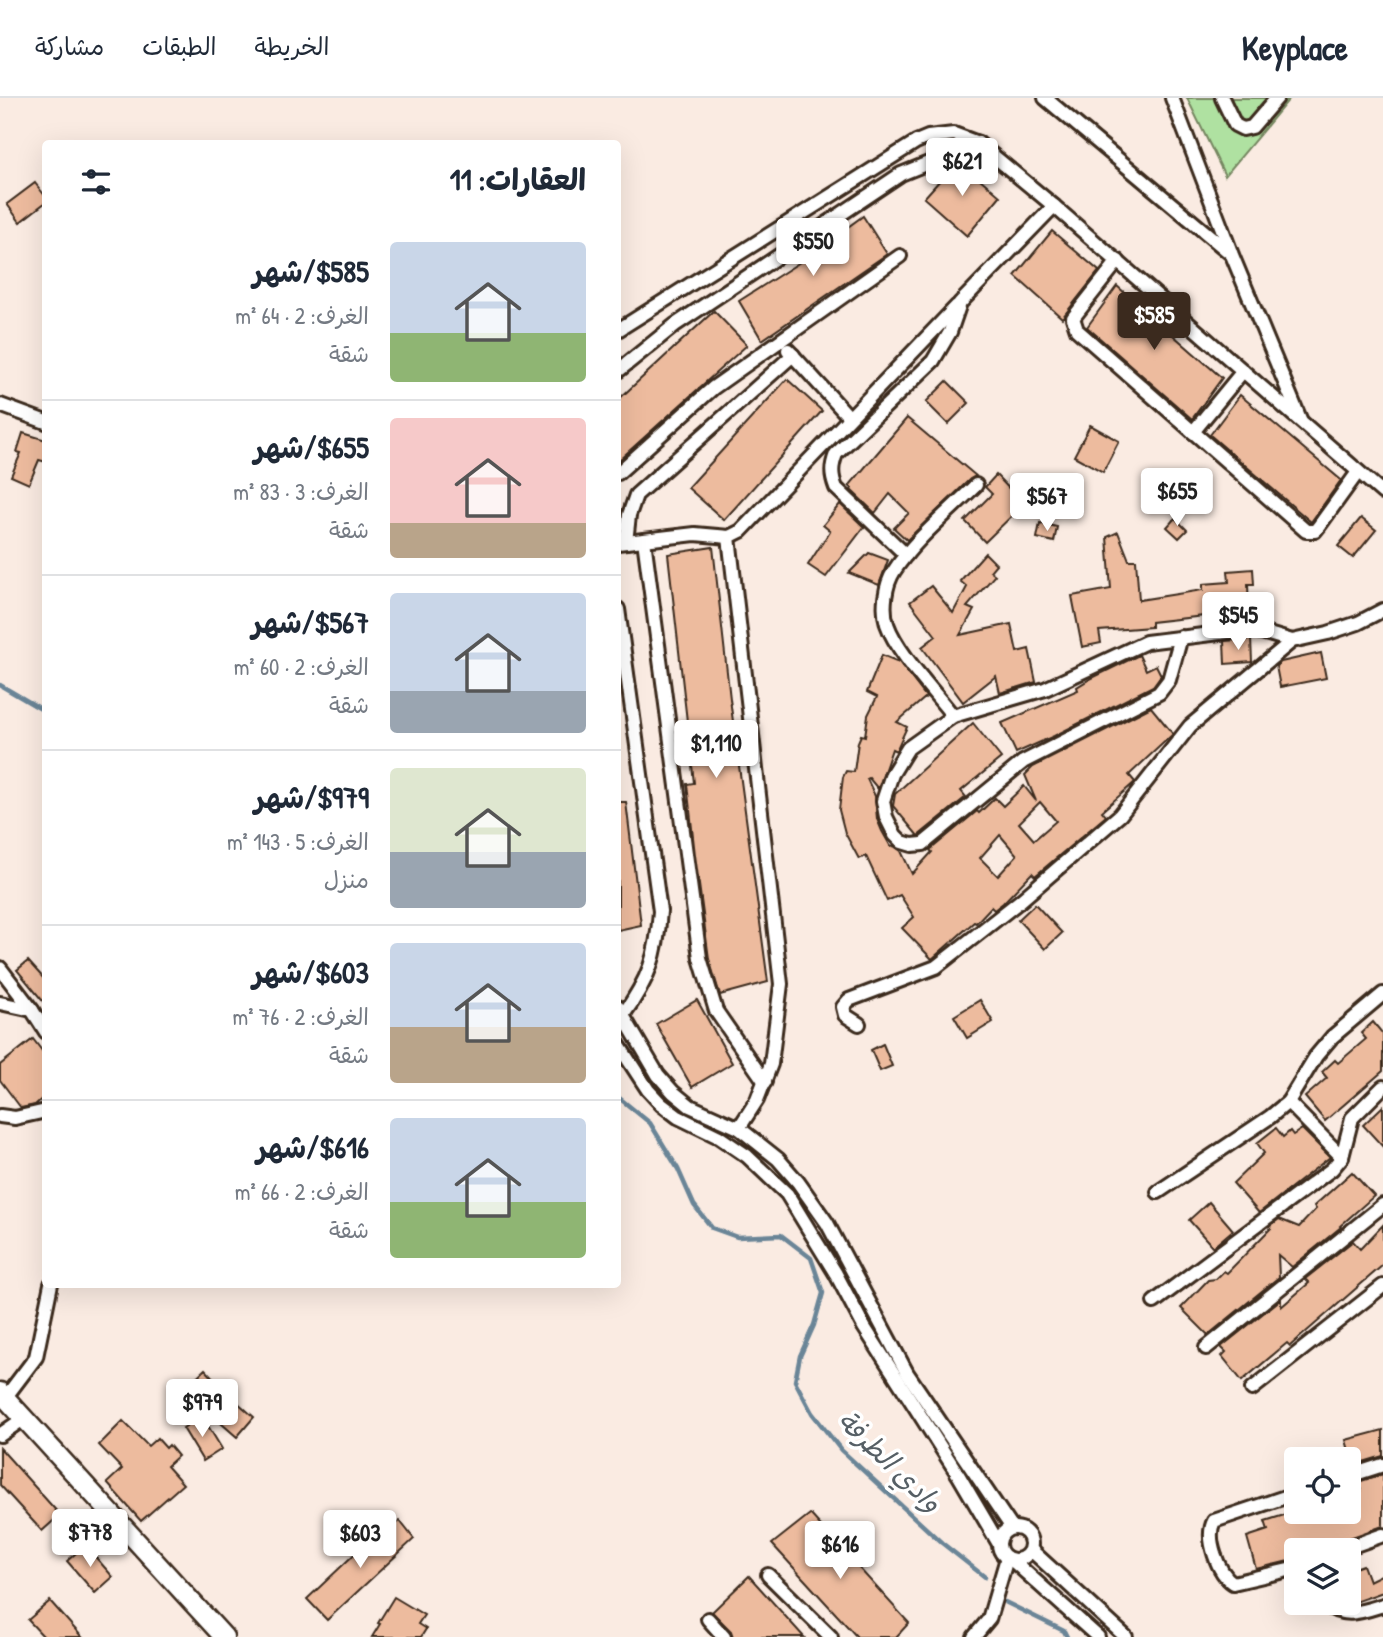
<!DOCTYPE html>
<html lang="ar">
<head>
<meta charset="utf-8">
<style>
  body { margin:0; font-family:"Patrick Hand","Playpen Sans Arabic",sans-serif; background:#f6f6f7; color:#1f2937; direction:rtl; height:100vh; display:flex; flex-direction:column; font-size:26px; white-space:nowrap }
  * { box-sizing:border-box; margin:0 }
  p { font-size:23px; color:#747a83 }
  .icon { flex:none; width:38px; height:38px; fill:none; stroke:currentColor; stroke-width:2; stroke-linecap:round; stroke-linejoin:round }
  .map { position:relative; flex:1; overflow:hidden; direction:ltr }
  .sheet { position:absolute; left:42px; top:42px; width:579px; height:1148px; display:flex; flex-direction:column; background:#fff; border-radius:7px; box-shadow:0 7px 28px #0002; direction:rtl }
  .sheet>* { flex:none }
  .controls { position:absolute; left:1284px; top:1349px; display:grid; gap:14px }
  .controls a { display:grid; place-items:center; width:77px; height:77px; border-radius:7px; background:#fff; box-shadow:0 7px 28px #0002; font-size:35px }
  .price { position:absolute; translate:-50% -60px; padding:0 16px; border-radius:7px; background:#fff; color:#222; font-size:23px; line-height:46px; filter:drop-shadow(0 2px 4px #0008) }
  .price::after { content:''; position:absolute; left:50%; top:42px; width:21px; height:16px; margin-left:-10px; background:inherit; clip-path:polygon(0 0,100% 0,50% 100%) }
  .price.active { background:#3b2a1e; color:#fff }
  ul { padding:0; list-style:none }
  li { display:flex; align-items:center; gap:21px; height:175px; padding:0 35px }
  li+li { border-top:2px solid #e0e1e3 }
  li span { display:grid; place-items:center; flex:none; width:196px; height:140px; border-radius:7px; color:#555 }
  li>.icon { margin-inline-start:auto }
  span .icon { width:84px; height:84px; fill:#fffc; stroke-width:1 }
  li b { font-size:30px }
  h2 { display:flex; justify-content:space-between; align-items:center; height:84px; padding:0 35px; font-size:30px }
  header { display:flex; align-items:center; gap:42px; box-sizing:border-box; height:98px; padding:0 35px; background:#fff; border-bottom:2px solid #e0e1e3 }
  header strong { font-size:33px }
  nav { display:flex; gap:38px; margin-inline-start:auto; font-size:24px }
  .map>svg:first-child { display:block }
</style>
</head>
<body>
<header>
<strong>Keyplace</strong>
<nav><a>الخريطة</a><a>الطبقات</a><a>مشاركة</a></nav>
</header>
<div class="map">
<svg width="1383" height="1539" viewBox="0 0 1383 1539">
  <rect width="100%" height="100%" fill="#faebe2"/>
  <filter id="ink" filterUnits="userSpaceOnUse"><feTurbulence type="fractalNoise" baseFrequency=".0143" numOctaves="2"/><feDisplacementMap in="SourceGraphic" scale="14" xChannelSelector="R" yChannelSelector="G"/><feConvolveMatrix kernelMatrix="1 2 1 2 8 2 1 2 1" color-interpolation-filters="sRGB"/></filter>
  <g filter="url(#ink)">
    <!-- green -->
    <path fill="#afe1a1" stroke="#758660" stroke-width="2" d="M1187 0H1290L1225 78Z"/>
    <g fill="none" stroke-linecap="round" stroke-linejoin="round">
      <!-- stream -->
      <g stroke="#6a8597" stroke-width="4.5">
        <path d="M0 587 46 614"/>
        <path d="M618 999 650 1025 678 1071 694 1107 712 1130 737 1139 781 1137 811 1160 823 1195 814 1227 800 1258 795 1283 812 1315 841 1352 942 1445 985 1479"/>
        <path d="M1005 1504 1064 1533 1067 1539"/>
      </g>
    </g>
    <!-- building -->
    <g fill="#edbb9e" stroke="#3b2a1e" stroke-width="2" fill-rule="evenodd">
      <path d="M958 62 1000 98 967 138 924 100Z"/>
      <path d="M35 85 46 99V104L20 124 7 106Z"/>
      <path d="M863 118 887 156 762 242 739 203 797 166Z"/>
      <path d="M1052 133 1099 173 1062 220 1015 178Z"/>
      <path d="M1117 188 1222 280 1192 321 1087 229Z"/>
      <path d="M714 213 747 247 618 363V302Z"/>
      <path d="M787 281 822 313 724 422 688 390Z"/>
      <path d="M947 283 969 305 948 326 926 304Z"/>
      <path d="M1240 297 1341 382 1311 424 1210 337Z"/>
      <path d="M907 320 976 378 970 381 907 442 894 430 909 415 890 396 875 415 851 392 852 390 849 388Z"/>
      <path d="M1090 327 1119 343 1103 374 1074 358Z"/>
      <path d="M23 335 46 342V364L39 362 29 386 11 378 21 355 17 354Z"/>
      <path d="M996 377 1024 406 985 444 965 423 992 396 985 389Z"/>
      <path d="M840 406 864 429 826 479 808 467 830 433 823 427Z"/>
      <path d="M1175 420 1187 432 1179 440 1167 429Z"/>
      <path d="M1361 420 1376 432 1353 460 1338 448Z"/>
      <path d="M1040 425 1057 429 1054 444 1037 440Z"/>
      <path d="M1118 434 1129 462H1136L1139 502 1203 492V486L1229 484 1228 473 1253 471 1254 486H1248L1249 513 1151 524V529L1099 533 1101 545 1082 549 1072 498 1111 491 1107 439Z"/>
      <path d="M713 449 730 601 768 884 720 897 709 861 695 757 687 686 694 685 668 456Z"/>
      <path d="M869 455 888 462 879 487 849 475Z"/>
      <path d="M985 455 996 466 990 473 995 477 967 509 974 512 960 537 1011 526 1017 554 1029 551 1036 584 1000 595 996 578 963 604 922 549 936 538 910 504 931 488 953 515 967 489 960 483Z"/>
      <path d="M1251 541 1252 564 1225 566 1224 543Z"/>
      <path d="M1321 555 1326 580 1280 589 1276 568 1281 564Z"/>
      <path d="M882 557 899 564 926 599 897 624 907 629 896 653 892 651 878 691 869 680 867 681 875 698 877 721 882 733 891 749 894 748 901 753 912 776 932 754 930 752 977 713 979 715 995 700 1003 708 1024 688 1036 703 1025 677 1033 669 1151 609 1173 636 1129 677 1135 684 1102 713 1106 718 1035 778 1032 775 1003 805 994 812 991 809 976 825 974 824 932 861 902 830 914 819 900 797 887 803 866 758 859 761 845 735 839 712 843 679 846 673 854 674 858 644 861 637 865 638 868 617 877 599 867 594ZM1040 704 1056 723 1034 742 1019 725ZM1000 737 1017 757 998 778 980 760Z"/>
      <path d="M1139 557 1146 572 1156 567 1161 577 1153 588 1054 638 1016 655 1002 625 1078 592 1077 589 1090 581Z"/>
      <path d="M973 625 1001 660 961 693 966 699 918 738 893 708 895 696Z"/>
      <path d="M618 704H626L641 827 618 832Z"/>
      <path d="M1035 806 1062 835 1045 851 1018 822Z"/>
      <path d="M28 863 46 883V907L17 872Z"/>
      <path d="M697 902 732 965 692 989 656 926Z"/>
      <path d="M980 902 993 924 967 940 954 918Z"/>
      <path d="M1373 924 1383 936V973L1325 1023 1305 999 1327 980 1322 974 1335 962 1338 965 1366 941 1361 935Z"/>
      <path d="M33 941 46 958V997L35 1007 21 1010 0 982V967Z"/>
      <path d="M883 946 892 968 880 973 871 952Z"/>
      <path d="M1383 1008V1049L1363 1027Z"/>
      <path d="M1276 1030 1283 1039 1290 1033 1293 1037 1302 1031 1330 1059 1259 1115 1233 1085 1264 1055 1257 1045Z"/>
      <path d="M1352 1074 1374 1098 1340 1128 1341 1129 1292 1169 1278 1157 1279 1179 1208 1237 1181 1210 1208 1182 1216 1181 1224 1173 1227 1175 1271 1130 1270 1128 1279 1121 1299 1129 1316 1111 1314 1108Z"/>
      <path d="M1209 1104 1233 1132 1213 1149 1189 1122Z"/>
      <path d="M1383 1127V1167L1290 1248 1287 1245 1242 1283 1222 1258 1226 1254 1221 1249 1281 1201V1209L1309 1185 1305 1181 1353 1143 1360 1151Z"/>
      <path d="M205 1271 227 1295 254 1319 237 1339 183 1292Z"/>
      <path d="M202 1318 222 1351 203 1363 183 1330Z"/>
      <path d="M123 1323 148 1348 157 1340 166 1350 169 1347 178 1358 167 1368 183 1386 141 1423 107 1385 122 1371 99 1347Z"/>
      <path d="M1383 1332V1358L1353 1367 1346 1342Z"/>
      <path d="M0 1350 60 1417 42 1433 0 1387Z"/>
      <path d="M1383 1376V1428L1338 1444 1332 1452H1297V1461L1256 1471 1247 1439 1268 1432 1265 1423 1294 1414H1360L1356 1394 1361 1393 1358 1384Z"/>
      <path d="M810 1416 909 1525 896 1539H857L772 1446Z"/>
      <path d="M73 1423 81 1432 71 1442 62 1432Z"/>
      <path d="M400 1423 414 1441 327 1522 307 1501 381 1431 385 1435Z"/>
      <path d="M85 1447 113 1479 95 1495 67 1463Z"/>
      <path d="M1363 1467 1369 1483 1383 1476V1494L1349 1506V1472Z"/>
      <path d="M749 1478 804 1539H733L731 1533 712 1514Z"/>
      <path d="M394 1499 424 1517 418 1526 426 1531 421 1539H372L380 1526 378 1525Z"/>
      <path d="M50 1503 82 1539H44L28 1522Z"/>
    </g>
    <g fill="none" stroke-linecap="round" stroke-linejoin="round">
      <defs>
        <g id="street">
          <path d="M1045 0 1230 155"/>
          <path d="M1172 0 1232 157 1300 321"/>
          <path d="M1222 0 1235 27 1243 31 1252 29 1277 0"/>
          <path d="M1118 163 1073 220 1077 232 1306 433H1315L1319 428 1358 374"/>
          <path d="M618 232 916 44 928 39 954 36 978 45 1054 108 1383 395"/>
          <path d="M788 252 849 319"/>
          <path d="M618 273 675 227 901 76 978 45"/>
          <path d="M0 307 46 324"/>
          <path d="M1193 334 1243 273"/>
          <path d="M618 375 713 290 900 158"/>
          <path d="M729 439 781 886 771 966 757 1002 739 1030"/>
          <path d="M644 442 700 860 716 913 765 984"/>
          <path d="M626 444 629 417 636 397 793 257"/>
          <path d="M618 445 695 436 729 439 741 433 957 208"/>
          <path d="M906 457 836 390C831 377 831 369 836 356L933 263 950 234 960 205 1054 108"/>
          <path d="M618 511 660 813C657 858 649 881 623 917"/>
          <path d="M1181 539 1169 582 1159 595 1023 664 923 746 912 747 902 744 895 737 886 719 883 703 892 676 908 650 953 618 1045 591 1146 544 1244 532H1255L1292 543"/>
          <path d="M953 618C934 593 897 555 887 526 882 510 885 487 894 473 914 442 950 413 976 387"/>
          <path d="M0 870 32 912 46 934"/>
          <path d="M0 905 32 912"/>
          <path d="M618 909 658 977 673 994 690 1008 739 1030 778 1061 798 1084 827 1125 907 1275 1012 1430"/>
          <path d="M859 926 845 917 843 909 849 902 936 869 1020 803 1120 717 1190 628 1292 543 1328 535 1358 525 1383 512"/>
          <path d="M618 946 648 992 661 1006 678 1019 719 1039 747 1058 787 1096 836 1176 864 1229 959 1378 999 1446"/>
          <path d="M1288 1004 1342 1059"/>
          <path d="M0 1018 15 1020 46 1013"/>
          <path d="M1158 1094 1270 1019 1288 1004 1316 958 1332 939 1383 896"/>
          <path d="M1154 1204 1332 1071 1342 1059 1352 1020 1383 989"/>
          <path d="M1206 1250 1383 1107"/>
          <path d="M1252 1291 1383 1188"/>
          <path d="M5 1300 36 1259 51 1186"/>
          <path d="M0 1337 23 1321"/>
          <path d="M1349 1378 1383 1367"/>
          <path d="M1297 1395 1214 1423C1205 1440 1218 1475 1233 1485L1297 1470"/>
          <circle cx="1015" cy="1446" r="16"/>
          <path d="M1031 1452 1126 1539"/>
          <path d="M1341 1452 1383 1437"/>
          <path d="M1012 1462 1098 1539"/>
          <path d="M768 1477 831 1539"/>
          <path d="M1324 1505C1343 1521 1361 1514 1383 1507"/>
          <path d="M708 1521 724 1539"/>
          <path d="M974 1539 989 1521 1007 1460"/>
        </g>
        <path id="secondary" d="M0 1294 224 1539"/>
      </defs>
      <!-- street casing -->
      <use href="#street" stroke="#3b2a1e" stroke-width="18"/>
      <!-- secondary casing -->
      <use href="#secondary" stroke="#3b2a1e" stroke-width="23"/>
      <!-- street -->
      <use href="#street" stroke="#fff" stroke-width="12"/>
      <!-- secondary -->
      <use href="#secondary" stroke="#fff" stroke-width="18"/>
    </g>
  </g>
  <g text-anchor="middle" stroke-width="7" stroke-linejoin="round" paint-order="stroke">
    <!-- water labels -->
    <g font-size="28" font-style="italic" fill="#565f65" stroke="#fff">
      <text transform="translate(890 1363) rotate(44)" y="10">وادي الطرفة</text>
    </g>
  </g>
</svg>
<div class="controls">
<a><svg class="icon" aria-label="locate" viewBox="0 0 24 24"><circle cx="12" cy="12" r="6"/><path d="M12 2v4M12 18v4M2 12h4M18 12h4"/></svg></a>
<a><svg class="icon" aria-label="layers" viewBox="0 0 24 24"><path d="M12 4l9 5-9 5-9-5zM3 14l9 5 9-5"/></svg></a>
</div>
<b class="price" style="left:962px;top:100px">$621</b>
<b class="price" style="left:813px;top:180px">$550</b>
<b class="price active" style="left:1154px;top:254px">$585</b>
<b class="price" style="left:1177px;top:430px">$655</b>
<b class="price" style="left:1047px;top:435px">$567</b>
<b class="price" style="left:1238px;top:554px">$545</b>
<b class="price" style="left:716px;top:682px">$1,110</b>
<b class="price" style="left:202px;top:1341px">$979</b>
<b class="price" style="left:90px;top:1471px">$778</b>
<b class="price" style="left:360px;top:1472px">$603</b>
<b class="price" style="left:840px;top:1483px">$616</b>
<section class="sheet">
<h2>العقارات: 11<svg class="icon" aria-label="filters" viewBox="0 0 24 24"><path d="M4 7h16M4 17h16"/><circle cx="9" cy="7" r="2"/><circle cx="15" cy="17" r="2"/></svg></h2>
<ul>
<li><span style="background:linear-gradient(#c9d6e8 65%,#8fb573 0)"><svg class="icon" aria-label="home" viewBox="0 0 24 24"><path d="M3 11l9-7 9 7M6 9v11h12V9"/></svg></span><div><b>$585/شهر</b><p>الغرف: 2 · 64 m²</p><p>شقة</p></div></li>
<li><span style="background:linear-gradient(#f6c9c9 75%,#b9a48a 0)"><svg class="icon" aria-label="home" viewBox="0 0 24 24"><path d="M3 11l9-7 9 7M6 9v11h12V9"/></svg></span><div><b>$655/شهر</b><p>الغرف: 3 · 83 m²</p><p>شقة</p></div></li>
<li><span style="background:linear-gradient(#c9d6e8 70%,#9aa5b1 0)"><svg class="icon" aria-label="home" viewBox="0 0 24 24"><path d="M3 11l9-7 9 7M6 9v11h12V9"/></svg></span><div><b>$567/شهر</b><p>الغرف: 2 · 60 m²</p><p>شقة</p></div></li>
<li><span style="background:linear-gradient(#dfe7d0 60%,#9aa5b1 0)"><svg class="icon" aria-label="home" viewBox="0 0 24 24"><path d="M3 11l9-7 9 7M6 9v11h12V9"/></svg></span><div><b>$979/شهر</b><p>الغرف: 5 · 143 m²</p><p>منزل</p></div></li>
<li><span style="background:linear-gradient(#c9d6e8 60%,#b9a48a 0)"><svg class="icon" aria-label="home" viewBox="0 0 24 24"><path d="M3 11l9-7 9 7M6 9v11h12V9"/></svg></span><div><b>$603/شهر</b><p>الغرف: 2 · 76 m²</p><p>شقة</p></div></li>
<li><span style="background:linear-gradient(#c9d6e8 60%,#8fb573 0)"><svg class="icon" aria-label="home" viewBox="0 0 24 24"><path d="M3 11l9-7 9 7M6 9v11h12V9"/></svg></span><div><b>$616/شهر</b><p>الغرف: 2 · 66 m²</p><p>شقة</p></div></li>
</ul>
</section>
</div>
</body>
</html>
